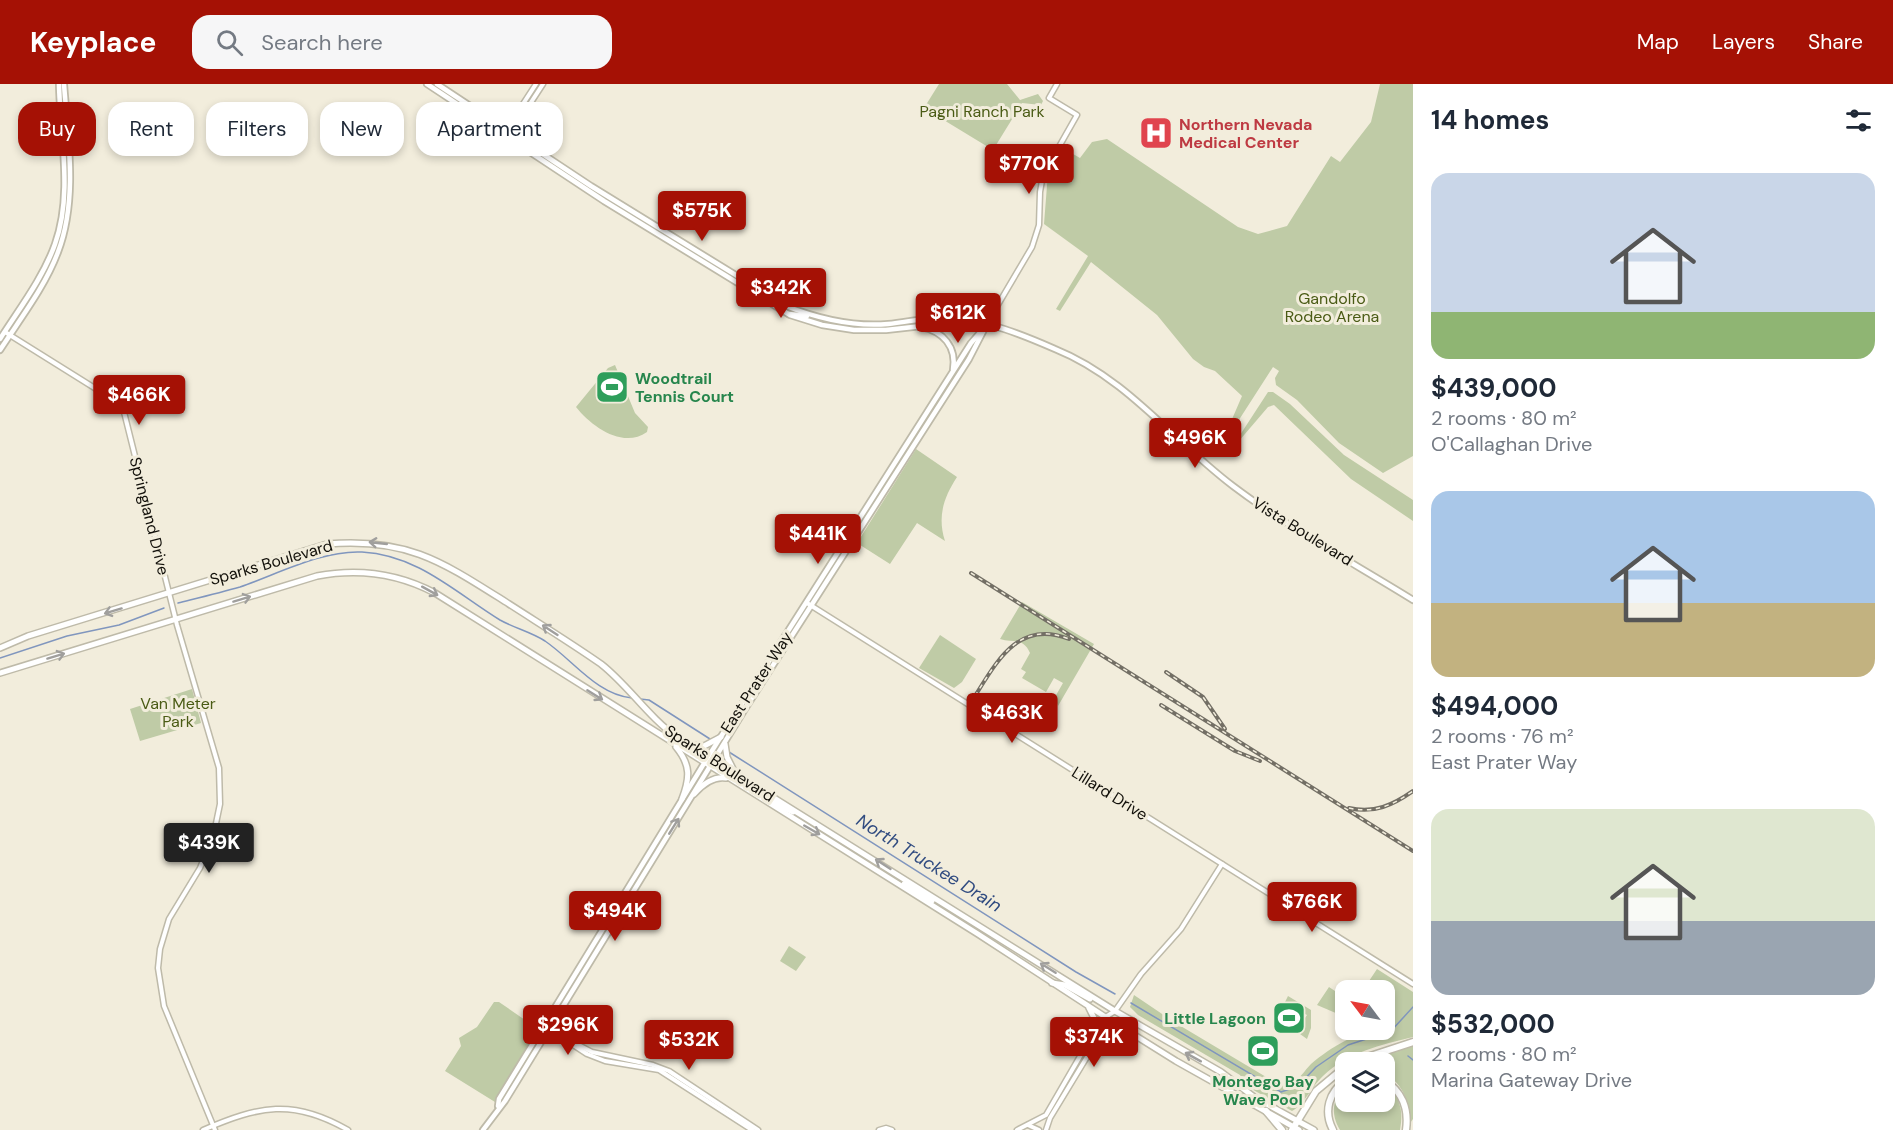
<!DOCTYPE html>
<html lang="en">
<head>
<meta charset="utf-8">
<style>
  body { margin:0; font-family:"DM Sans",sans-serif; background:#f6f6f7; color:#1f2937; height:100vh; display:flex; flex-direction:column; font-size:22px; white-space:nowrap }
  * { box-sizing:border-box; margin:0 }
  p { font-size:20px; color:#747a83 }
  .icon { flex:none; width:33px; height:33px; fill:none; stroke:currentColor; stroke-width:2; stroke-linecap:round; stroke-linejoin:round }
  .map { position:relative; flex:1; overflow:hidden }
  .side { display:flex; flex-direction:column; background:#fff; width:480px }
  .side>* { flex:none }
  .guide { position:absolute; left:18px; top:18px; width:570px; height:54px; display:flex; gap:12px }
  .needle { width:39px; rotate:302deg }
  .controls { position:absolute; left:1335px; top:896px; display:grid; gap:12px }
  .controls a { display:grid; place-items:center; width:60px; height:60px; border-radius:12px; background:#fff; box-shadow:0 3px 9px #0003; font-size:30px }
  .price { position:absolute; translate:-50% -51px; padding:0 14px; border-radius:6px; background:#a51105; color:#fff; font-size:20px; line-height:39px; filter:drop-shadow(0 2px 3px #0008) }
  .price::after { content:''; position:absolute; left:50%; top:36px; width:18px; height:14px; margin-left:-9px; background:inherit; clip-path:polygon(0 0,100% 0,50% 100%) }
  .price.on { background:#222; color:#fff }
  ul { padding:0; list-style:none }
  li { display:grid; align-content:center; gap:12px; height:318px; padding:0 18px }
  li span { display:grid; place-items:center; height:186px; border-radius:18px; color:#555 }
  li>.icon { margin-inline-start:auto }
  span .icon { width:108px; height:108px; fill:#fffc; stroke-width:1 }
  li b { font-size:26px }
  h2 { display:flex; justify-content:space-between; align-items:center; height:72px; padding:0 18px; font-size:26px }
  .tag { padding:0 21px; border-radius:18px; background:#fff; box-shadow:0 3px 9px #0003; font-size:21px; line-height:54px }
  .tag.on { background:#a51105; color:#fff }
  header { display:flex; align-items:center; gap:36px; box-sizing:border-box; height:84px; padding:0 30px; background:#a51105; color:#fff }
  header strong { font-size:28px }
  nav { display:flex; gap:33px; margin-inline-start:auto; font-size:21px }
  .search { width:420px; height:54px; background:#f6f6f7; display:flex; align-items:center; gap:15px; box-sizing:border-box; padding:0 21px; border-radius:18px; color:#747a83; font-size:22px }
  main { display:flex; flex:1; min-height:0 }
  .map>svg:first-child { display:block }
</style>
</head>
<body>
<header>
<strong>Keyplace</strong>
<div class="search"><svg class="icon" aria-label="search" viewBox="0 0 24 24"><circle cx="10" cy="10" r="6"/><path d="M15 15l6 6"/></svg>Search here</div>
<nav><a>Map</a><a>Layers</a><a>Share</a></nav>
</header>
<main>
<div class="map">
<svg width="1413" height="1046" viewBox="0 0 1413 1046">
  <rect width="100%" height="100%" fill="#f2eddc"/>
  <!-- green -->
  <g fill="#bfcba6">
    <path d="M939 0H1007L1020 16 1038 10 1043 17 1041 21 1022 19 993 66 924 24Z"/>
    <path d="M1380 0H1413V372L1383 389 1339 359 1297 316 1276 301 1275 294 1279 287 1273 283 1217 370 1242 312 1215 287 1204 283 1193 275 1157 231 1091 178 1060 227 1056 225 1088 172 1044 140 1048 89 1061 63 1080 74 1092 58 1107 55 1238 143 1258 150 1287 142 1331 72 1340 78 1371 38Z"/>
    <path d="M615 281 635 329 648 343 647 348C623 365 592 343 576 323L608 284Z"/>
    <path d="M1268 308H1273L1290 320 1344 371 1413 416V437L1351 395 1274 321 1268 323 1227 371Z"/>
    <path d="M916 365 957 393C944 413 937 432 945 457L917 439 890 480 857 459Z"/>
    <path d="M1022 518 1094 560 1058 622 1055 613 1063 599 1054 594 1046 608 1022 594 1026 588 1021 585 1030 569C1023 553 1013 559 1000 555Z"/>
    <path d="M940 551 976 575 962 598 954 604 919 584Z"/>
    <path d="M192 605 201 639 140 657 130 625Z"/>
    <path d="M789 862 806 873 796 887 780 877Z"/>
    <path d="M1377 885 1413 908V953C1381 961 1348 968 1323 992 1312 1002 1304 1021 1292 1027L1246 1002 1240 991 1138 931 1130 923 1134 911 1174 938 1278 1000C1283 1002 1286 1002 1291 1000 1299 996 1305 986 1311 980 1331 963 1361 945 1384 945V906H1363Z"/>
    <path d="M1329 903 1344 913 1339 921 1345 925V933L1317 921Z"/>
    <path d="M1288 912 1311 926V944L1307 955 1300 950 1299 943 1307 931 1301 928 1300 933 1293 924 1283 922Z"/>
    <path d="M494 918H499L538 945 495 1018 445 987 461 962 459 954 477 943Z"/>
    <path d="M1413 961V1035L1410 1039C1409 1019 1404 1000 1385 990L1384 978H1360Z"/>
    <path d="M1345 1000 1346 1017H1384L1385 1000C1400 1012 1404 1027 1400 1046H1340C1330 1029 1333 1015 1345 1000Z"/>
  </g>
  <!-- water -->
  <path fill="#8096be" d="M1272 954 1277 962V971L1250 973 1248 964Z"/>
  <g fill="none" stroke-linecap="round" stroke-linejoin="round">
    <!-- stream -->
    <g stroke="#8096be" stroke-width="1.5">
      <path d="M178 519C198 514 219 509 240 503 278 490 322 466 362 468 418 471 456 509 500 536 514 544 531 548 545 557 573 576 597 611 632 614"/>
      <path d="M0 574 67 552 119 541 164 524"/>
      <path d="M640 615 649 616 710 655"/>
      <path d="M729 668 1076 888 1115 910"/>
      <path d="M1131 919 1281 1008 1298 1002 1316 983 1348 961 1391 947 1413 923"/>
      <path d="M1408 972 1413 976"/>
      <path d="M1384 1010 1389 1009"/>
      <path d="M1348 1026 1369 1017"/>
    </g>
    <defs>
      <g id="tertiary">
        <path d="M509 47 510 40 536 0"/>
        <path d="M507 50 515 43 543 0"/>
        <path d="M986 241 1032 163 1039 141 1040 108 1043 91 1077 31 1049 14 1057 0"/>
        <path d="M5 248 117 318 123 324 177 541 219 684 220 720 214 749 200 784 169 835 160 865 158 884 164 922 215 1046"/>
        <path d="M807 519 1413 900"/>
        <path d="M548 945 592 968 653 981 669 987 758 1046"/>
        <path d="M549 945 587 970 605 977 659 986 752 1046"/>
        <path d="M1028 1041 1039 1046"/>
        <path d="M203 1046C259 1022 293 1014 348 1046"/>
        <path d="M879 1046 886 1044 892 1046"/>
        <path d="M1017 1046 1046 1031 1101 936 1115 927 1141 890 1181 845 1222 780"/>
        <path d="M1046 1046 1050 1034 1107 940V935"/>
      </g>
      <g id="secondary">
        <path d="M427 0 604 117 790 231 822 241 854 246H886L940 240 986 242"/>
        <path d="M437 0 591 102 786 222C819 235 852 243 888 240 909 238 930 232 951 234 986 236 1023 251 1055 265 1127 294 1172 356 1233 402 1287 443 1355 480 1413 516"/>
        <path d="M789 230 807 232"/>
        <path d="M921 243C943 247 957 263 953 286"/>
        <path d="M0 255C19 225 43 194 55 160 73 110 60 52 59 0"/>
        <path d="M0 266C20 235 45 203 58 168 78 116 68 54 64 0"/>
        <path d="M498 1022 499 1015 708 673 971 259 984 244"/>
        <path d="M483 1046 505 1017 745 625 969 275 986 242"/>
      </g>
      <g id="primary">
        <path d="M0 564 28 552 327 460C408 453 444 479 509 520 540 540 571 559 601 580 629 602 648 633 678 654L1115 927 1221 988 1254 1013 1314 1046"/>
        <path d="M0 589 317 492C359 484 397 489 435 509L978 850 1107 934 1176 977 1299 1046"/>
        <path d="M725 660 727 673 734 687"/>
        <path d="M692 661 704 662 721 653"/>
        <path d="M676 663C691 681 690 694 682 715"/>
        <path d="M694 710C702 701 714 692 726 694"/>
        <path d="M764 714 793 728"/>
        <path d="M904 800 932 817"/>
        <path d="M1052 899 1065 901 1090 915"/>
        <path d="M1089 924 1096 938 1094 948"/>
        <path d="M1100 951 1112 945H1124"/>
      </g>
      <g id="motorway">
        <path d="M1352 978 1413 958"/>
        <path d="M1384 996C1402 1007 1409 1025 1406 1046"/>
        <path d="M1266 1027 1282 1046"/>
        <path d="M1292 1046 1316 1007 1346 982"/>
        <path d="M1333 1046C1323 1027 1329 1008 1346 996"/>
      </g>
    </defs>
    <!-- tertiary casing -->
    <use href="#tertiary" stroke="#bebaa9" stroke-width="7"/>
    <!-- secondary casing -->
    <use href="#secondary" stroke="#bebaa9" stroke-width="8"/>
    <!-- primary casing -->
    <use href="#primary" stroke="#bebaa9" stroke-width="8"/>
    <!-- motorway casing -->
    <use href="#motorway" stroke="#bebaa9" stroke-width="9"/>
    <!-- tertiary -->
    <use href="#tertiary" stroke="#fff" stroke-width="4"/>
    <!-- secondary -->
    <use href="#secondary" stroke="#fff" stroke-width="4.5"/>
    <!-- primary -->
    <use href="#primary" stroke="#fff" stroke-width="5"/>
    <!-- motorway -->
    <use href="#motorway" stroke="#fff" stroke-width="6"/>
    <defs>
      <g id="rail">
        <path d="M971 489 1413 767"/>
        <path d="M1166 588 1203 613 1225 645"/>
        <path d="M975 612C997 577 1019 535 1069 555"/>
        <path d="M1161 621 1235 667 1260 677"/>
        <path d="M1349 724C1374 730 1393 721 1413 707"/>
      </g>
    </defs>
    <!-- rail casing -->
    <use href="#rail" stroke="#736f65" stroke-width="4"/>
    <!-- rail -->
    <use href="#rail" stroke="#f2eddc" stroke-width="1.5" stroke-dasharray="4.5" stroke-linecap="butt"/>
  </g>
  <!-- one-way arrows -->
  <defs><path id="oneway-shaft" d="M-6 0H5M1.5-3L5.5 0L1.5 3" fill="none" stroke-width="1.6" stroke-linecap="round" stroke-linejoin="round" transform="scale(1.5)"/></defs>
  <g stroke="#a09f9d">
    <use href="#oneway-shaft" transform="translate(378 459) rotate(-174)"/>
    <use href="#oneway-shaft" transform="translate(430 507) rotate(29)"/>
    <use href="#oneway-shaft" transform="translate(242 515) rotate(-17)"/>
    <use href="#oneway-shaft" transform="translate(113 527) rotate(163)"/>
    <use href="#oneway-shaft" transform="translate(550 546) rotate(-147)"/>
    <use href="#oneway-shaft" transform="translate(56 572) rotate(-17)"/>
    <use href="#oneway-shaft" transform="translate(595 611) rotate(32)"/>
    <use href="#oneway-shaft" transform="translate(674 742) rotate(-58)"/>
    <use href="#oneway-shaft" transform="translate(812 746) rotate(30)"/>
    <use href="#oneway-shaft" transform="translate(883 780) rotate(-147)"/>
    <use href="#oneway-shaft" transform="translate(1048 884) rotate(-148)"/>
    <use href="#oneway-shaft" transform="translate(1193 973) rotate(-151)"/>
  </g>
  <!-- icons -->
  <defs>
    <symbol id="hospital-square" viewBox="-11 -11 22 22"><rect x="-9" y="-9" width="18" height="18" rx="4" fill="#e0444e" stroke="#f2eddc"/><path d="M-5-5h3v3.5h4V-5h3V5h-3V1.5h-4V5h-3Z" fill="#fff"/></symbol>
    <symbol id="stadium-square" viewBox="-11 -11 22 22"><rect x="-9" y="-9" width="18" height="18" rx="4" fill="#2e9e5b" stroke="#f2eddc"/><path d="M0-5a6.5 5 0 1 0 0 10a6.5 5 0 1 0 0-10ZM-3.5-1.8h7v3.6h-7Z" fill="#fff"/></symbol>
  </defs>
  <g fill-rule="evenodd">
    <use href="#hospital-square" x="1137" y="30" width="38" height="38"/>
    <use href="#stadium-square" x="593" y="284" width="38" height="38"/>
    <use href="#stadium-square" x="1270" y="915" width="38" height="38"/>
    <use href="#stadium-square" x="1244" y="948" width="38" height="38"/>
  </g>
  <g text-anchor="middle" stroke-width="6" stroke-linejoin="round" paint-order="stroke">
    <!-- park labels -->
    <g font-size="16" fill="#4a5b15" stroke="#f2eddc">
      <text x="982" y="33">Pagni Ranch Park</text>
      <text x="1332" y="220">Gandolfo<tspan x="1332" dy="18">Rodeo Arena</tspan></text>
      <text x="178" y="625">Van Meter<tspan x="178" dy="18">Park</tspan></text>
    </g>
    <!-- health labels -->
    <g font-size="16" font-weight="bold" fill="#be3a42" stroke="#f2eddc" text-anchor="start">
      <text x="1179" y="46">Northern Nevada<tspan x="1179" dy="18">Medical Center</tspan></text>
    </g>
    <!-- leisure labels -->
    <g font-size="16" font-weight="bold" fill="#27864d" stroke="#f2eddc" text-anchor="start">
      <text x="635" y="300">Woodtrail<tspan x="635" dy="18">Tennis Court</tspan></text>
      <text x="1266" y="940" text-anchor="end">Little Lagoon</text>
      <text x="1263" y="1003" text-anchor="middle">Montego Bay<tspan x="1263" dy="18">Wave Pool</tspan></text>
    </g>
    <!-- street labels -->
    <g font-size="16" fill="#12100a" stroke="#f2eddc">
      <text transform="translate(150 432) rotate(76)" y="6">Springland Drive</text>
      <text transform="translate(1303 447) rotate(32)" y="6">Vista Boulevard</text>
      <text transform="translate(271 478) rotate(-16)" y="6">Sparks Boulevard</text>
      <text transform="translate(756 598) rotate(-57)" y="6">East Prater Way</text>
      <text transform="translate(720 679) rotate(33)" y="6">Sparks Boulevard</text>
      <text transform="translate(1110 709) rotate(32)" y="6">Lillard Drive</text>
    </g>
    <!-- water labels -->
    <g font-size="18" font-style="italic" fill="#304b80" stroke="#f2eddc">
      <text transform="translate(929 779) rotate(32)" y="6">North Truckee Drain</text>
    </g>
  </g>
</svg>
<div class="controls">
<a><svg class="needle" viewBox="-14 -14 28 28"><path d="M0-13l5 13h-10z" fill="#e53935"/><path d="M0 13l5-13h-10z" fill="#747a83"/></svg></a>
<a><svg class="icon" aria-label="layers" viewBox="0 0 24 24"><path d="M12 4l9 5-9 5-9-5zM3 14l9 5 9-5"/></svg></a>
</div>
<b class="price" style="left:1029px;top:111px">$770K</b>
<b class="price" style="left:702px;top:158px">$575K</b>
<b class="price" style="left:781px;top:235px">$342K</b>
<b class="price" style="left:958px;top:260px">$612K</b>
<b class="price" style="left:139px;top:342px">$466K</b>
<b class="price" style="left:1195px;top:385px">$496K</b>
<b class="price" style="left:818px;top:481px">$441K</b>
<b class="price" style="left:1012px;top:660px">$463K</b>
<b class="price on" style="left:209px;top:790px">$439K</b>
<b class="price" style="left:1312px;top:849px">$766K</b>
<b class="price" style="left:615px;top:858px">$494K</b>
<b class="price" style="left:568px;top:972px">$296K</b>
<b class="price" style="left:1094px;top:984px">$374K</b>
<b class="price" style="left:689px;top:987px">$532K</b>
<div class="guide">
<a class="tag on">Buy</a>
<a class="tag">Rent</a>
<a class="tag">Filters</a>
<a class="tag">New</a>
<a class="tag">Apartment</a>
</div>
</div>
<section class="side">
<h2>14 homes<svg class="icon" aria-label="filters" viewBox="0 0 24 24"><path d="M4 7h16M4 17h16"/><circle cx="9" cy="7" r="2"/><circle cx="15" cy="17" r="2"/></svg></h2>
<ul>
<li><span style="background:linear-gradient(#c9d6e8 75%,#8fb573 0)"><svg class="icon" aria-label="home" viewBox="0 0 24 24"><path d="M3 11l9-7 9 7M6 9v11h12V9"/></svg></span><div><b>$439,000</b><p>2 rooms · 80 m²</p><p>O'Callaghan Drive</p></div></li>
<li><span style="background:linear-gradient(#a9c7e8 60%,#c2b280 0)"><svg class="icon" aria-label="home" viewBox="0 0 24 24"><path d="M3 11l9-7 9 7M6 9v11h12V9"/></svg></span><div><b>$494,000</b><p>2 rooms · 76 m²</p><p>East Prater Way</p></div></li>
<li><span style="background:linear-gradient(#dfe7d0 60%,#9aa5b1 0)"><svg class="icon" aria-label="home" viewBox="0 0 24 24"><path d="M3 11l9-7 9 7M6 9v11h12V9"/></svg></span><div><b>$532,000</b><p>2 rooms · 80 m²</p><p>Marina Gateway Drive</p></div></li>
</ul>
</section>
</main>
</body>
</html>
